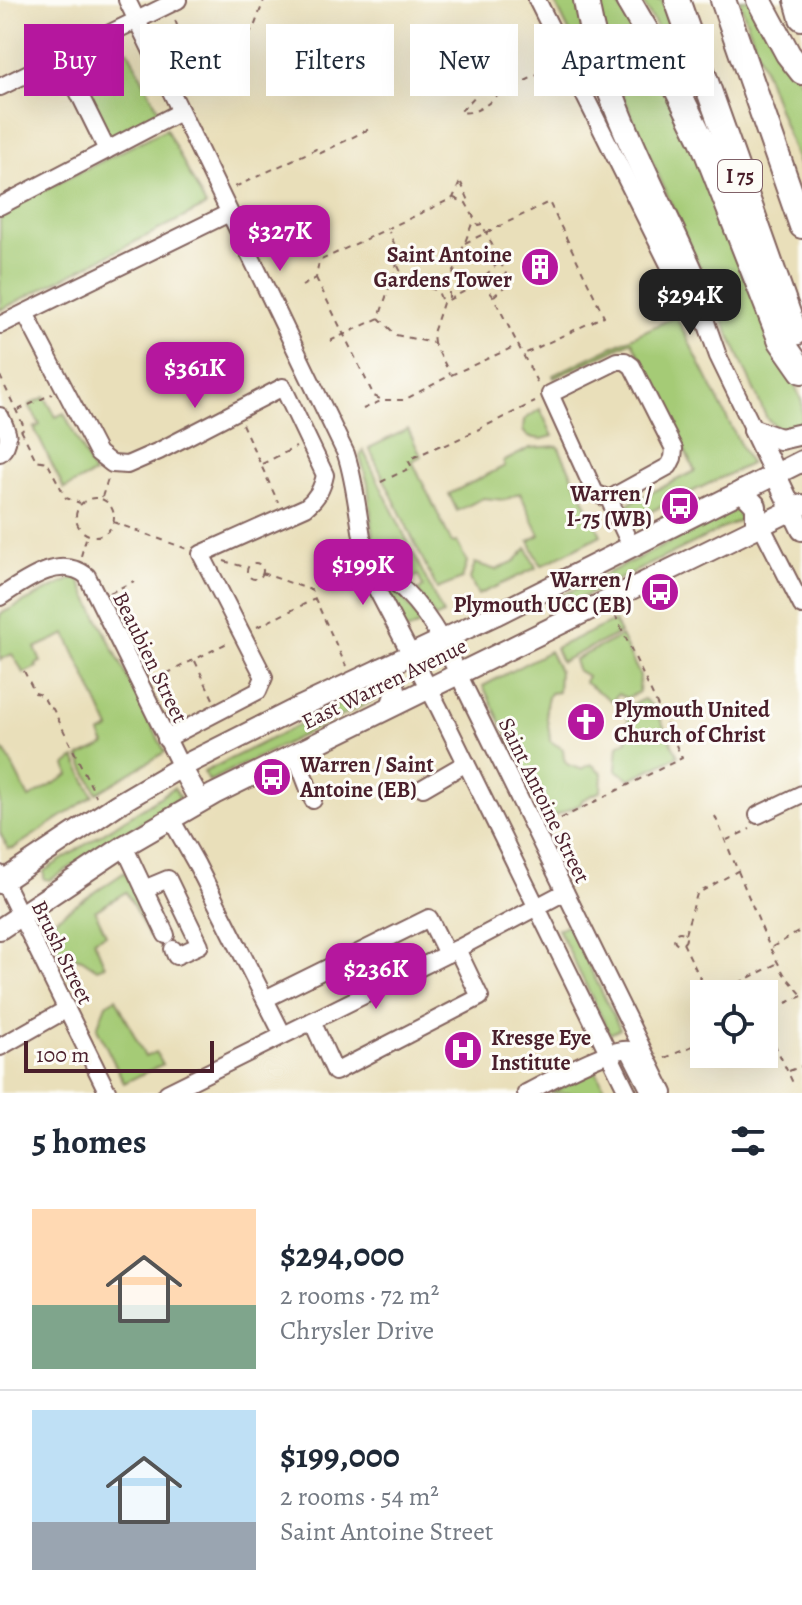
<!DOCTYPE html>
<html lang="en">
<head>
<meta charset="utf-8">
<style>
  body { margin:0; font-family:Alegreya,serif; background:#f2f2f3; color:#1f2937; height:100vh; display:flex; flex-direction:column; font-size:30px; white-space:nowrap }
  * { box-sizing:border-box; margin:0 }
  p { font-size:26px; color:#747a83 }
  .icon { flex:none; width:44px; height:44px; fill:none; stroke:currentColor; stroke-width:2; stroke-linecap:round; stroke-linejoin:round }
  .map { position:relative; height:1093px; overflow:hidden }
  .drawer { display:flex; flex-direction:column; background:#fff; flex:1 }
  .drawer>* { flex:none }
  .hud { position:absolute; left:24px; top:24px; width:754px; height:72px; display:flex; gap:16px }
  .fabs { position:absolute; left:690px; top:980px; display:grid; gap:16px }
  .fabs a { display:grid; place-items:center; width:88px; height:88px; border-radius:0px; background:#fff; box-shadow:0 8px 32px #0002; font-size:40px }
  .scale { position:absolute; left:24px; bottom:20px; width:190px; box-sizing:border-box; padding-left:8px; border:4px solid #4a1f2b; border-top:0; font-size:22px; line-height:28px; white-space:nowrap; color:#4a1f2b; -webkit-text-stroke:6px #fdfcf7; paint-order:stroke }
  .price { position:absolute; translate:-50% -68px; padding:0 18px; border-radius:16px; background:#b5179e; color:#fff; font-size:26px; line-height:52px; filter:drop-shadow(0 2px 4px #0008) }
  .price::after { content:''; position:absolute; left:50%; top:48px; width:24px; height:18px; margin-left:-12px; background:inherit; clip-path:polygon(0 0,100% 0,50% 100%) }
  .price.active { background:#222; color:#fff }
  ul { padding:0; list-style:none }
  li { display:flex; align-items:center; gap:24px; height:200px; padding:0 32px }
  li+li { border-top:2px solid #e0e1e3 }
  li span { display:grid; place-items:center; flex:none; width:224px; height:160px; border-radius:0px; color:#555 }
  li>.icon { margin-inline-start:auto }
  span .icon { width:96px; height:96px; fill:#fffc; stroke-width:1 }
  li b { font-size:34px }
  h2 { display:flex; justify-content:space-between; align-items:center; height:96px; padding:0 32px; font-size:34px }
  .chip { padding:0 28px; border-radius:0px; background:#fff; box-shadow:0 8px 32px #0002; font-size:28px; line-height:72px }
  .chip.active { background:#b5179e; color:#fff }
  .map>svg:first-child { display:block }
</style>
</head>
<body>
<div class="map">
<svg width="802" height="1093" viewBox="0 0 802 1093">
  <rect width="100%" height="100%" fill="#fdfcf7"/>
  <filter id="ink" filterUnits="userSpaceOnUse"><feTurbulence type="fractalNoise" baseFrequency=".0125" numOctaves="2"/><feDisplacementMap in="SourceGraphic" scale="16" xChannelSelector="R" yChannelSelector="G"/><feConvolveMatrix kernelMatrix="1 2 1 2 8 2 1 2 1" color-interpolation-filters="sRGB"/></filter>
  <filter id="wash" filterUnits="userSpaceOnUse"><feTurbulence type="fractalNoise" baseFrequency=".006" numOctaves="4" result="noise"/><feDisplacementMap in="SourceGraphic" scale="32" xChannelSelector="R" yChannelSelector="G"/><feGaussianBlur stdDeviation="1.8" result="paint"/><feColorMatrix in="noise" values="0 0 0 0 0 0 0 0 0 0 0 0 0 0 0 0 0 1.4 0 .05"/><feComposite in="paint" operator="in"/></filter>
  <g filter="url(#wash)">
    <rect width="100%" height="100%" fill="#e9dfba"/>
    <!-- green -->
    <g fill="#a5cb76" stroke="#787550" stroke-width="2">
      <path d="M554 0H580L643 184Z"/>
      <path d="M597 0H616L663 79 659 81 686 129 802 402V427L781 431 767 419 611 69Z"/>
      <path d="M641 0H662L683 62 679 64Z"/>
      <path d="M739 0H753L774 43 802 84V175Z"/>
      <path d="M128 50 163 119 112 145 77 76Z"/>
      <path d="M166 129 206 206 0 310V212Z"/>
      <path d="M676 316 750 464 635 519 628 520 622 507 695 471 632 341 554 378 553 375Z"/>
      <path d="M45 397 56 417 64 413 94 474 64 489 34 428 40 425 29 405Z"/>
      <path d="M540 409 553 436 542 439 528 437 523 431 524 420Z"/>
      <path d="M408 429 421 456 412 461 452 543 457 542 467 562 462 579 437 589 369 448Z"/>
      <path d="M558 446 601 535 541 566 529 541 540 535 520 493 505 500 483 498 457 511 449 494 505 466 503 462 530 448Z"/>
      <path d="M363 450 443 614 435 618 418 591 423 587 418 575 408 582 385 567 378 557 373 535 368 483 360 457Z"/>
      <path d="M742 507 747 510 744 518 559 609 550 608 553 600Z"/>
      <path d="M527 548 536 568 478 595 470 579 475 563 496 570 515 561Z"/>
      <path d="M77 576 165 752 97 793 79 757 105 745 100 734 110 729 66 634 35 648 41 662 36 664 37 667 24 673 12 654 0 660V614Z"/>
      <path d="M383 584 402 596 421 624 405 632Z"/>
      <path d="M614 621 620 633 561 662 555 648Z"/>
      <path d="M621 636 640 676 639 692 626 698 618 694 612 701 584 682 587 676 577 670 574 660Z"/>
      <path d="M549 651 559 671 558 692 550 693C541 709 550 724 550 741L563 749 564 759 568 765 581 769 591 764 602 773 601 791 582 800 581 804 548 819 483 686Z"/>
      <path d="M381 684H385L387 694 209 781 204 772Z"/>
      <path d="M644 699 655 708 678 756 630 779 616 770 618 745 627 741 629 706Z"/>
      <path d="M0 748 6 753 29 798 69 775 66 765 75 758 93 796 14 848 8 849 0 833Z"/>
      <path d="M174 788 180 798 50 880 44 879V871Z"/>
      <path d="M125 872 154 934 149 936 126 892 95 911 106 934 94 940 105 966 97 969 82 959 60 953 46 925Z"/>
      <path d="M568 924 620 1029 610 1034 558 929Z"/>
      <path d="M116 998 145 1057 156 1052 163 1064 124 1083 97 1028 106 1004Z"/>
      <path d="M596 1071 607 1093H550Z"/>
    </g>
  </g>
  <g filter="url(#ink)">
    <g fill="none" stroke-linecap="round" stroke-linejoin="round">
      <defs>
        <g id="minor">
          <path d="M127 0 346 454C360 497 358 544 375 586L439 708 628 1093"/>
          <path d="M537 0 681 289 700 305 718 356 754 430"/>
          <path d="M61 57 107 150"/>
          <path d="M0 87 178 0"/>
          <path d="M0 206 180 112"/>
          <path d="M25 313 98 453 112 464 127 465 159 451 283 387 325 475C322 489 317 498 306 507L201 554 264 677 258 691 166 739"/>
          <path d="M0 325 229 213"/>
          <path d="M0 416C7 430 13 441 0 453"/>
          <path d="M609 499 595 493 550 394 617 361H625L632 366 674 449 673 458 669 466 609 499 631 546"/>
          <path d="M761 525 802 606"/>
          <path d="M368 557C376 573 394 579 406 592 420 606 431 622 441 639L664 1093"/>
          <path d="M0 597C25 581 60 554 87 576L181 767"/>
          <path d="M295 753 313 800"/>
          <path d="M423 788 466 763"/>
          <path d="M758 815 802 794"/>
          <path d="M171 819 197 865 283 1035"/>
          <path d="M124 846 166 935"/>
          <path d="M0 874 108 1093"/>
          <path d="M144 889 168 879 200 945 176 956 173 949"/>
          <path d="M265 999 429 918 447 954"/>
          <path d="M312 1021 335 1072 480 997 457 949"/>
          <path d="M0 1047 67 1009"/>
          <path d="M167 1093 457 949 565 892"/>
          <path d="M526 1093C548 1082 608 1047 629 1050L651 1093"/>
        </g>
        <g id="major">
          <path d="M754 430 802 530"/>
          <path d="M754 430 780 439 802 434"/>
          <path d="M742 491 756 506V527"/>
          <path d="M380 669C395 679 399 689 391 706"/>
          <path d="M181 767 200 801"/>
          <path d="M0 883 118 804 181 767 302 706 495 615 802 461"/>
          <path d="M0 929 124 846 214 794 802 505"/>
        </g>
        <g id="highway">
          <path d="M586 0C602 101 657 193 697 286L700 305"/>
          <path d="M628 0 659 53 702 140 781 341 802 371"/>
          <path d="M677 0 795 333"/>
          <path d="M723 0 802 226"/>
          <path d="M759 0 788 54 802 72"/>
          <path d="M797 0 802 18"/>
        </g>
      </defs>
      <!-- minor casing -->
      <use href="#minor" stroke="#82625d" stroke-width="20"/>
      <!-- major casing -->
      <use href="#major" stroke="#82625d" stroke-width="24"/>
      <!-- highway casing -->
      <use href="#highway" stroke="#82625d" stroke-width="28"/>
      <!-- path -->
      <g stroke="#82625d" stroke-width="2" stroke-dasharray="6 6" stroke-linecap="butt">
        <path d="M175 20 180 33 179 37 192 65"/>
        <path d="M462 45 454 49 416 47 418 41 438 31 456 38 461 43 483 88 493 84 498 94 554 67"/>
        <path d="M182 79 189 76 198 55 253 30 264 0"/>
        <path d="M482 89 460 112C475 115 488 105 498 94"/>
        <path d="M461 183 469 201 467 202"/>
        <path d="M235 187 316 149 319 154 371 128"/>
        <path d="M454 198 466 203 478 225 482 224 507 276 505 286 494 296"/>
        <path d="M465 243 549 202 604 316 522 355"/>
        <path d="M398 266 404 278"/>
        <path d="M456 273 464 289"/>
        <path d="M316 278 374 396 382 400"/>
        <path d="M395 281 405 279 438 291 442 302"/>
        <path d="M477 284 500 261"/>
        <path d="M302 286 316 278 319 261 453 198 460 182"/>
        <path d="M449 298V285L473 221"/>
        <path d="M379 318 396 335 434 343 450 374"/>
        <path d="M330 341 379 318 398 261 399 255 389 232"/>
        <path d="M434 343 433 333 443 303 476 285 485 286 493 296 537 382"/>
        <path d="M0 376 25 429 22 430"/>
        <path d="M363 409 383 400H404L451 375 516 346"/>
        <path d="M18 410 52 394"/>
        <path d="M242 424 278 502"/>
        <path d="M21 430 36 460 47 462 66 498 80 503"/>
        <path d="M262 464 296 447"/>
        <path d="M381 482 412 467 408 460 443 444 444 446 535 402"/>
        <path d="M102 497 109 476"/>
        <circle cx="95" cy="517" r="19"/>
        <path d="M113 522 187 549"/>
        <path d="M81 556 87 535"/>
        <path d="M224 561 248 568"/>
        <circle cx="255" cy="571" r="8"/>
        <path d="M262 573 311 590 346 666"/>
        <path d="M110 593 134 581"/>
        <path d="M257 627 315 599"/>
        <path d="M195 661 213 699"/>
        <path d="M24 671 35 693 42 695 49 707 53 709 96 796"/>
        <path d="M156 679 229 642"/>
        <path d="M715 816 770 948 784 974 802 995"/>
        <path d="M550 824 682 758 616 617"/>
        <path d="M727 840 750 829"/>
        <circle cx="680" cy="938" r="6"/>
        <path d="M685 934 697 894 739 870"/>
        <path d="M683 943 708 994"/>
        <path d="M772 947 802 930"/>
        <path d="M717 994 776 964"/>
        <path d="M764 1013 802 996"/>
        <path d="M764 1022 793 1083"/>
        <path d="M665 1058 704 1041"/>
        <path d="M789 1071 802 1066"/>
      </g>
      <!-- minor -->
      <use href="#minor" stroke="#fff" stroke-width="16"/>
      <!-- major -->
      <use href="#major" stroke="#fff" stroke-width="20"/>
      <!-- highway -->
      <use href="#highway" stroke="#fff" stroke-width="24"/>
    </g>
  </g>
  <!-- icons -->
  <defs>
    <symbol id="building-disc" viewBox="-11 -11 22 22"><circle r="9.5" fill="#b5179e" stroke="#fdfcf7"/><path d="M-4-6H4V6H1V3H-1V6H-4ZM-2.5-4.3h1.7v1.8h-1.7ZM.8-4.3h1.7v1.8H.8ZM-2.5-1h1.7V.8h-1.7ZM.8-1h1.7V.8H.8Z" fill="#fff"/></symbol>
    <symbol id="bus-disc" viewBox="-11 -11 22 22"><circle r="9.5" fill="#b5179e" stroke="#fdfcf7"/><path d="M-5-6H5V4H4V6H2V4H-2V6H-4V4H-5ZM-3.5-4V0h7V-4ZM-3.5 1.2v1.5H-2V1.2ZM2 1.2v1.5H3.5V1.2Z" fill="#fff"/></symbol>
    <symbol id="church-disc" viewBox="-11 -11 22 22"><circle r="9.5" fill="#b5179e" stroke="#fdfcf7"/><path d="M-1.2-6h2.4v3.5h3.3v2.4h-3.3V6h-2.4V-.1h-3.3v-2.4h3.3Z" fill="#fff"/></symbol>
    <symbol id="hospital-disc" viewBox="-11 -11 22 22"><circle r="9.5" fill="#b5179e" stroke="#fdfcf7"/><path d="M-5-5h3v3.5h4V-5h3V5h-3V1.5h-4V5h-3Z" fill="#fff"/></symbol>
  </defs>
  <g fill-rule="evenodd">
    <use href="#building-disc" x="518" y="245" width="44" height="44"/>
    <use href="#bus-disc" x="658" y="484" width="44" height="44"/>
    <use href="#bus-disc" x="638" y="570" width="44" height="44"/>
    <use href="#church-disc" x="564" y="700" width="44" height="44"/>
    <use href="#bus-disc" x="250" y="755" width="44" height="44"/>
    <use href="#hospital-disc" x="441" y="1028" width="44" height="44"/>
  </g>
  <g text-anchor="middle" stroke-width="6" stroke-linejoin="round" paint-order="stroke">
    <!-- shield labels -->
    <rect fill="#fdfcf7" stroke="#806168" stroke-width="2" x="718" y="160" width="44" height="32" rx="6"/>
    <g font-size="20" font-weight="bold" fill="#4a1f2b">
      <text x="740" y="183">I 75</text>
    </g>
    <!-- poi labels -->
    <g font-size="22" font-weight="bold" fill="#4a1f2b" stroke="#fdfcf7" text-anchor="end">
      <text x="512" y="262">Saint Antoine<tspan x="512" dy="25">Gardens Tower</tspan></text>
      <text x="652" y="501">Warren /<tspan x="652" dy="25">I-75 (WB)</tspan></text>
      <text x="632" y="587">Warren /<tspan x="632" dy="25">Plymouth UCC (EB)</tspan></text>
      <text x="614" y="717" text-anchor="start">Plymouth United<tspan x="614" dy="25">Church of Christ</tspan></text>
      <text x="300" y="772" text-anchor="start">Warren / Saint<tspan x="300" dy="25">Antoine (EB)</tspan></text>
      <text x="491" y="1045" text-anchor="start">Kresge Eye<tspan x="491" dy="25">Institute</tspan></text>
    </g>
    <!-- street labels -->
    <g font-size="22" fill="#4a1f2b" stroke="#fdfcf7">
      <text transform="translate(151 657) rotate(64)" y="8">Beaubien Street</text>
      <text transform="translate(384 683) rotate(-26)" y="8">East Warren Avenue</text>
      <text transform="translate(545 800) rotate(64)" y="8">Saint Antoine Street</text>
      <text transform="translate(63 952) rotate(64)" y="8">Brush Street</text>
    </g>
  </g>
</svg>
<div class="fabs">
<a><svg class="icon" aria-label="locate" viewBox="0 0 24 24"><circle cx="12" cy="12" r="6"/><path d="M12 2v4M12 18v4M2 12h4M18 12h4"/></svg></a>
</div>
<div class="scale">100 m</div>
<b class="price" style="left:280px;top:273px">$327K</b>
<b class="price active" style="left:690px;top:337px">$294K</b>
<b class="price" style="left:195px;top:410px">$361K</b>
<b class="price" style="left:363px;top:607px">$199K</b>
<b class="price" style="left:376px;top:1011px">$236K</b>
<div class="hud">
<a class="chip active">Buy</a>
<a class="chip">Rent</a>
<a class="chip">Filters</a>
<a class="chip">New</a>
<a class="chip">Apartment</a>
</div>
</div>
<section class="drawer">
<h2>5 homes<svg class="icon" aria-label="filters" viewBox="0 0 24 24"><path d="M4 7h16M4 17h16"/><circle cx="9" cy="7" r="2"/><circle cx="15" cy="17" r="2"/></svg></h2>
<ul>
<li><span style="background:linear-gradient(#ffd9b3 60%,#7fa58c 0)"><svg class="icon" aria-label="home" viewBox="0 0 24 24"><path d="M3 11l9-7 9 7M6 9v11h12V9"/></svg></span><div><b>$294,000</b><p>2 rooms · 72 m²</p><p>Chrysler Drive</p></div></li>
<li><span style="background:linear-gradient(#bfe0f5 70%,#9aa5b1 0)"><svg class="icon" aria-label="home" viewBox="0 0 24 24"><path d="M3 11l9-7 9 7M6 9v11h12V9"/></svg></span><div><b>$199,000</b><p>2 rooms · 54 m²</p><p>Saint Antoine Street</p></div></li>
</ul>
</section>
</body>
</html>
